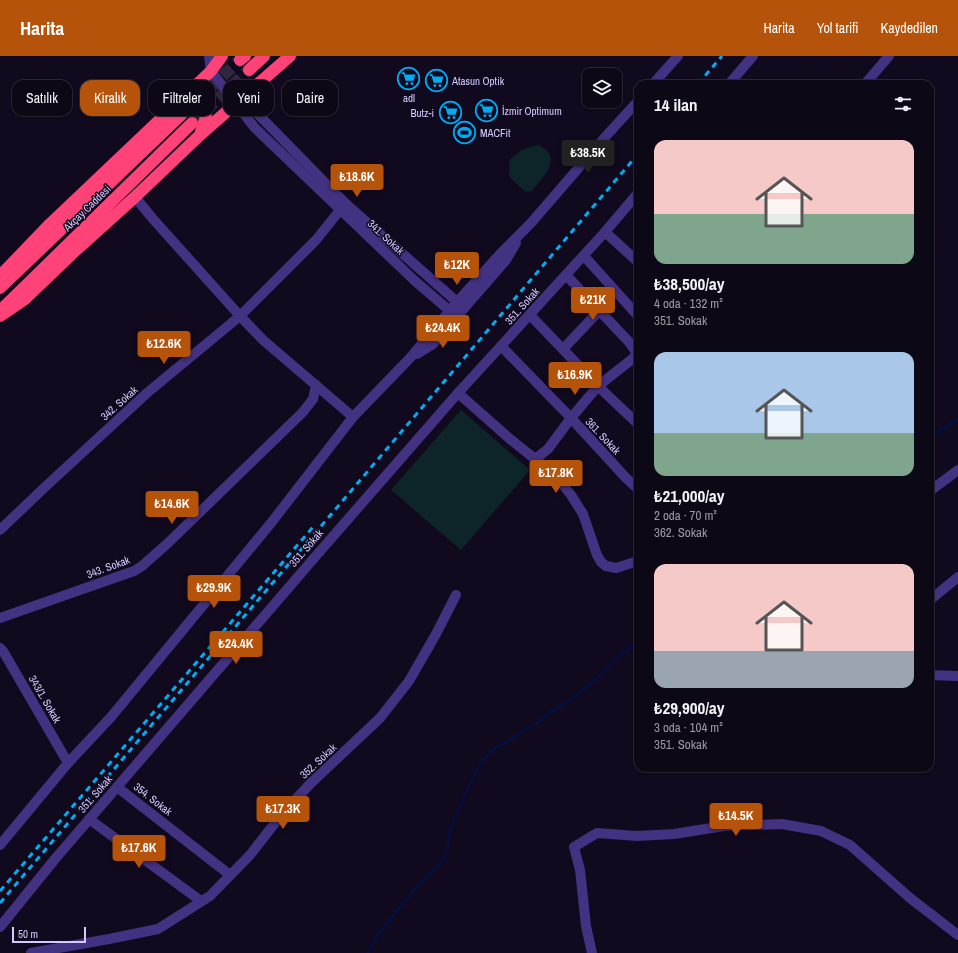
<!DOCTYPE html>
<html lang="tr">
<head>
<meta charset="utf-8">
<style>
  body { margin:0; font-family:"Archivo Narrow",sans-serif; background:#16111f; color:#f1f3f6; height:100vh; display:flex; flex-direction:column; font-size:15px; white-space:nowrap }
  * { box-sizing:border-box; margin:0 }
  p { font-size:13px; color:#9a9aa1 }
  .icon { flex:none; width:22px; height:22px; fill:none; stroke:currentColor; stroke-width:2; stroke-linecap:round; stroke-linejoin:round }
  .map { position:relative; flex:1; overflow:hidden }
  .side { position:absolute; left:634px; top:24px; width:300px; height:692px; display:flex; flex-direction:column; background:#0d0816; border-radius:12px; box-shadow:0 1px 3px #0004,0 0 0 1px #2d2935 }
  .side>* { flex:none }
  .guide { position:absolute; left:12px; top:24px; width:380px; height:36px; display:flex; gap:8px }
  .buttons { position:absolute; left:582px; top:12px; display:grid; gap:8px }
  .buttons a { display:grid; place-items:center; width:40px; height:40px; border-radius:8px; background:#0d0816; box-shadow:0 1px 3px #0004,0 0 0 1px #2d2935; font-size:20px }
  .scale { position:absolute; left:12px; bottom:10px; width:74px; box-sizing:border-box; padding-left:4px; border:2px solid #d8c8ff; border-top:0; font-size:11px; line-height:14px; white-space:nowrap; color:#d8c8ff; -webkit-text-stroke:3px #110a1e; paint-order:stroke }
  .price { position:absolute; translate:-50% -34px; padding:0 9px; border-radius:4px; background:#b45309; color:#fff; font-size:13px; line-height:26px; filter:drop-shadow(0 1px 2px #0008) }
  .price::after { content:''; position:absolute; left:50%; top:24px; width:12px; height:9px; margin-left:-6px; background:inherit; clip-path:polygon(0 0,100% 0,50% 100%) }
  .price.active { background:#222; color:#fff }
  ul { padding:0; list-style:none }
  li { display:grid; align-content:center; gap:8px; height:212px; padding:0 20px }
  li span { display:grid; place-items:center; height:124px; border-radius:12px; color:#555 }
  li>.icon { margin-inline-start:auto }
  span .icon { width:72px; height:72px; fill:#fffc; stroke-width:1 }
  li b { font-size:17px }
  h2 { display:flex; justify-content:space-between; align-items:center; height:48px; padding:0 20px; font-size:17px }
  .pill { padding:0 14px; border-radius:12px; background:#0d0816; box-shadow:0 1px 3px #0004,0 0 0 1px #2d2935; font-size:14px; line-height:36px }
  .pill.active { background:#b45309; color:#fff }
  header { display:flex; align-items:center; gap:24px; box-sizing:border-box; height:56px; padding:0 20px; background:#b45309; color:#fff }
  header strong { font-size:19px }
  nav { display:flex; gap:22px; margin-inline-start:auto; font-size:14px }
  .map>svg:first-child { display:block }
</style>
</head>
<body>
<header>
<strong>Harita</strong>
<nav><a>Harita</a><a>Yol tarifi</a><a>Kaydedilen</a></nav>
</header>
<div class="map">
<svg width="958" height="897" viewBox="0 0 958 897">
  <rect width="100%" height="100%" fill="#110a1e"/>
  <!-- green -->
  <g fill="#0d2529">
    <path d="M539 89C542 91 545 93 547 95 559 109 539 124 532 135L526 136 518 129 509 120 510 111 509 105C520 94 524 92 539 89Z"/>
    <path d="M461 354 530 414 461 494 391 434Z"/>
  </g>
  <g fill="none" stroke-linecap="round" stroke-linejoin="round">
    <!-- stream -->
    <g stroke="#050f3d" stroke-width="3">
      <path d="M930 382 958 363"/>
      <path d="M368 897 377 880 390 863 418 830 443 805 448 790 451 770 472 723 483 704 493 694 540 665 552 655 566 647 598 622 623 597 638 586"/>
    </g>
    <!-- highway-tunnel -->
    <g stroke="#2f2640" stroke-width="12" stroke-dasharray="12 6" stroke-linecap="butt">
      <path d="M183 57 240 4"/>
      <path d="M192 67 249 14"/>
    </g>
    <!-- minor -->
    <g stroke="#433182" stroke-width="10">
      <path d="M209 0 211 15 254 71 415 225 457 261"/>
      <path d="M653 28 678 0"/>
      <path d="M729 28 753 0"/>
      <path d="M865 28 889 0"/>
      <path d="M242 42 345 147 464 252"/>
      <path d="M135 141 153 163 240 260 263 284 353 361"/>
      <path d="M605 176 638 206"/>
      <path d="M584 200 638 260"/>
      <path d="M566 219 629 286 638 299"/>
      <path d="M530 259 598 330 638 368"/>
      <path d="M501 290 571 362 626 422 638 433"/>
      <path d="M563 293 599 255"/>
      <path d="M417 298 433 288 506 204 516 187"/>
      <path d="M458 337 510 383 556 420 571 439 583 458 597 499 601 506 606 510 616 512 638 505"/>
      <path d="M535 403 548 393 571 362 598 330 631 304 637 298 638 295"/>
      <path d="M930 435 958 414"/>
      <path d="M0 474 45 431 147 337 240 260 316 184 340 154"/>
      <path d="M930 544 958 521"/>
      <path d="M0 562 134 515 142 510 168 487 303 356 313 343 316 329"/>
      <path d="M0 592 3 595 68 707"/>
      <path d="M930 619 958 620"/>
      <path d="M117 731 230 819"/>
      <path d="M89 763 201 845"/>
      <path d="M0 789 68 707 111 661 271 467 353 361 410 302 457 246 500 198 531 167 607 79 638 45"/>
      <path d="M0 871 55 803 315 501 458 337 605 176 638 137"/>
      <path d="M31 897 109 883 158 873 210 840 250 799 282 758 310 728 380 662 409 625 436 578 456 539"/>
      <path d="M592 897 586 870 580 814 574 791 597 777 637 780 674 778 724 770 782 768 821 775 850 789 910 842 958 879"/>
    </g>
    <!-- highway -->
    <g stroke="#ff4379" stroke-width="12">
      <path d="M240 4 245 0"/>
      <path d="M249 14 264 0"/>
      <path d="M178 46C193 42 203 46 206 61L201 76"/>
      <path d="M0 220 50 168 211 15 222 0"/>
      <path d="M0 232 183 57"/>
      <path d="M4 251 192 67"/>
      <path d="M0 260 25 243 75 195 135 141 200 79 290 0"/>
    </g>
    <!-- rail -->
    <g stroke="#00adf3" stroke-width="3" stroke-dasharray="6 5" stroke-linecap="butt">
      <path d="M698 28 722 0"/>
      <path d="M0 835 313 471"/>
      <path d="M0 847 638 98"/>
    </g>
  </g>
  <!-- icons -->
  <defs>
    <symbol id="supermarket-ring" viewBox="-11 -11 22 22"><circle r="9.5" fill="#110a1e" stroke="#00adf3" stroke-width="1.5"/><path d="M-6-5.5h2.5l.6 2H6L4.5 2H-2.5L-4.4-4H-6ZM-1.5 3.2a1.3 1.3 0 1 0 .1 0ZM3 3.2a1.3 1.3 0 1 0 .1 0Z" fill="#00adf3"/></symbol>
    <symbol id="stadium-ring" viewBox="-11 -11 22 22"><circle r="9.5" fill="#110a1e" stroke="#00adf3" stroke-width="1.5"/><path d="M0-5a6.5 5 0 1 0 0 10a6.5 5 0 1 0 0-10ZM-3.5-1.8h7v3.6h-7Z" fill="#00adf3"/></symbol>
  </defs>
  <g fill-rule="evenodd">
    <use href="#supermarket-ring" x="396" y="10" width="25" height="25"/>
    <use href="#supermarket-ring" x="424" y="12" width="25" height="25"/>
    <use href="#supermarket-ring" x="474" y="42" width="25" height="25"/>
    <use href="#supermarket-ring" x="438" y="44" width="25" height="25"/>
    <use href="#stadium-ring" x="452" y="64" width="25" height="25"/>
  </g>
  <g text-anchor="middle" stroke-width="3" stroke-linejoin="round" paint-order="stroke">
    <!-- poi labels -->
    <g font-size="11" fill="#d8c8ff" stroke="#110a1e" text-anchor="start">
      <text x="452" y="29">Atasun Optik</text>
      <text x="409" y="46" text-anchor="middle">adl</text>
      <text x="502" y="59">İzmir Optimum</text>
      <text x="434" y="61" text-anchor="end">Butz-i</text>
      <text x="480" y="81">MACFit</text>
    </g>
    <!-- street labels -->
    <g font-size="11" fill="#d8c8ff" stroke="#110a1e">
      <text transform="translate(87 152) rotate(-44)" y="4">Akçay Caddesi</text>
      <text transform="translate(386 181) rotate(43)" y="4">341. Sokak</text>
      <text transform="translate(522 250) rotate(-48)" y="4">351. Sokak</text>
      <text transform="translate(119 347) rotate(-42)" y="4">342. Sokak</text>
      <text transform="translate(603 380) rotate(47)" y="4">361. Sokak</text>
      <text transform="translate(306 492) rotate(-49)" y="4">351. Sokak</text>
      <text transform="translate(108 511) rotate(-20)" y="4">343. Sokak</text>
      <text transform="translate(45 643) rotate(60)" y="4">343/1. Sokak</text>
      <text transform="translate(318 705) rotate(-43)" y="4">352. Sokak</text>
      <text transform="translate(95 738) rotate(-49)" y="4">351. Sokak</text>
      <text transform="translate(153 743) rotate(38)" y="4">354. Sokak</text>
    </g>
  </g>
</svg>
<div class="buttons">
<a><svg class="icon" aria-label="layers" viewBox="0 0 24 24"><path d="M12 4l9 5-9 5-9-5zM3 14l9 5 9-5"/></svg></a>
</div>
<div class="scale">50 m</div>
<b class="price active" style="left:588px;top:118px">₺38.5K</b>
<b class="price" style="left:357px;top:142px">₺18.6K</b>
<b class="price" style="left:457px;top:230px">₺12K</b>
<b class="price" style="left:593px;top:265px">₺21K</b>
<b class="price" style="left:443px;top:293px">₺24.4K</b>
<b class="price" style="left:164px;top:309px">₺12.6K</b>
<b class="price" style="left:575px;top:340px">₺16.9K</b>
<b class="price" style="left:556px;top:438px">₺17.8K</b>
<b class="price" style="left:172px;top:469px">₺14.6K</b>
<b class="price" style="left:214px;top:553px">₺29.9K</b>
<b class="price" style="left:236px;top:609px">₺24.4K</b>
<b class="price" style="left:283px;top:774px">₺17.3K</b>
<b class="price" style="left:736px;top:781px">₺14.5K</b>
<b class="price" style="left:139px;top:813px">₺17.6K</b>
<div class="guide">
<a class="pill">Satılık</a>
<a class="pill active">Kiralık</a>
<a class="pill">Filtreler</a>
<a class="pill">Yeni</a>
<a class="pill">Daire</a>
</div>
<section class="side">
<h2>14 ilan<svg class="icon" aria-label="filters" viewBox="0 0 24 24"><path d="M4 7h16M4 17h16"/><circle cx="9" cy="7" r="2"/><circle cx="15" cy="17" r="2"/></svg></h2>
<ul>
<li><span style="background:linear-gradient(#f6c9c9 60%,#7fa58c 0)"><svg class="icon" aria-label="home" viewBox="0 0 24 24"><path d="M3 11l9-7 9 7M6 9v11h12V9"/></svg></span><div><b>₺38,500/ay</b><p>4 oda · 132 m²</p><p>351. Sokak</p></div></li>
<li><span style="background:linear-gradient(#a9c7e8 65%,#7fa58c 0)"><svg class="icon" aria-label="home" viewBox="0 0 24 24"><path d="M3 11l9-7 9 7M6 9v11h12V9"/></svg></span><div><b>₺21,000/ay</b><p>2 oda · 70 m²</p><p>362. Sokak</p></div></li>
<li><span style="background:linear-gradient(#f6c9c9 70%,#9aa5b1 0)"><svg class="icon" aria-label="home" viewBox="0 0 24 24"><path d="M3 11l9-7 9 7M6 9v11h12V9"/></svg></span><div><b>₺29,900/ay</b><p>3 oda · 104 m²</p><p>351. Sokak</p></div></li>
</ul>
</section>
</div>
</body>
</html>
